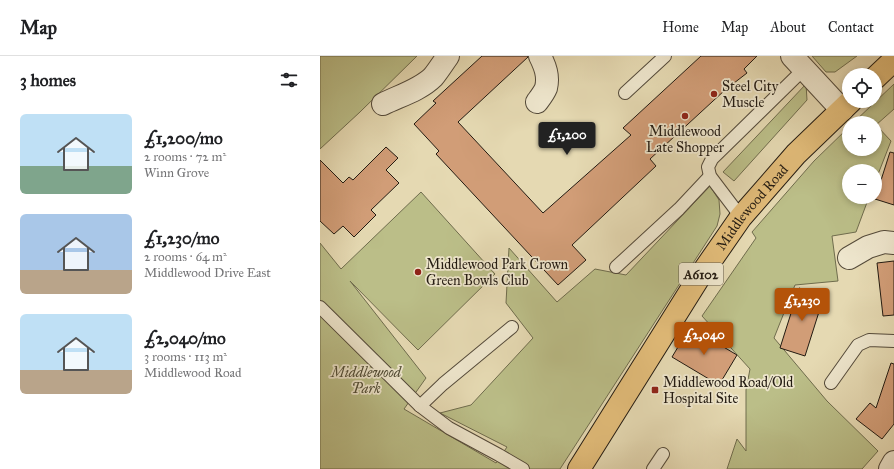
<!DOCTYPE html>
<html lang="en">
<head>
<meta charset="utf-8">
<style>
  body { margin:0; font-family:"IM FELL Great Primer",serif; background:#f6f6f6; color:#202124; height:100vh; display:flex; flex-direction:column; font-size:15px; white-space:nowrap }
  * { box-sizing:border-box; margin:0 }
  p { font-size:13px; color:#757577 }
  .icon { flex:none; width:22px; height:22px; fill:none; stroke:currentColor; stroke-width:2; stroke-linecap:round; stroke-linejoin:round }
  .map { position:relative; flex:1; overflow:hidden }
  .panel { display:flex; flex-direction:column; background:#fff; width:320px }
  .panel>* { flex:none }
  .buttons { position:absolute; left:522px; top:12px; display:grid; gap:8px }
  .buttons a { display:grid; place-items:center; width:40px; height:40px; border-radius:50%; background:#fff; box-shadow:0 2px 6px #0003; font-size:20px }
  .price { position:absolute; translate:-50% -34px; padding:0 9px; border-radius:4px; background:#b45309; color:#fff; font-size:13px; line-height:26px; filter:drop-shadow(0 1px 2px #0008) }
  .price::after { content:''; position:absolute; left:50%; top:24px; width:12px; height:9px; margin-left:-6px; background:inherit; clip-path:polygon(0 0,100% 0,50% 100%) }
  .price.selected { background:#222; color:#fff }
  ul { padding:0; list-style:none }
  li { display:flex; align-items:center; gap:12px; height:100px; padding:0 20px }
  li span { display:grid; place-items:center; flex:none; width:112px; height:80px; border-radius:6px; color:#555 }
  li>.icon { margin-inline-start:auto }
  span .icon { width:48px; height:48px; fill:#fffc; stroke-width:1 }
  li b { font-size:17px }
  h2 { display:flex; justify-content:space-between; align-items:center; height:48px; padding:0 20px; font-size:17px }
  header { display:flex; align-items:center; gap:24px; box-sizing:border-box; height:56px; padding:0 20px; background:#fff; border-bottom:1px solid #e0e0e0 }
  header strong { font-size:19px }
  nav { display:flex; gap:22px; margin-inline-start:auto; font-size:14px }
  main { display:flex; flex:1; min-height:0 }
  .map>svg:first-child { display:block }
</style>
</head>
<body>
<header>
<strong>Map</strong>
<nav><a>Home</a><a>Map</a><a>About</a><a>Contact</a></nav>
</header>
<main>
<section class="panel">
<h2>3 homes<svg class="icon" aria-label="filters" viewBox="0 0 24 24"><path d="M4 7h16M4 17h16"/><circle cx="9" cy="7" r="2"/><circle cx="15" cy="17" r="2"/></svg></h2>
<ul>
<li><span style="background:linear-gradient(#bfe0f5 65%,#7fa58c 0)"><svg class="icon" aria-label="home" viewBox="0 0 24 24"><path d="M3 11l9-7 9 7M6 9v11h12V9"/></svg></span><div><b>£1,200/mo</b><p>2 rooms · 72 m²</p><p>Winn Grove</p></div></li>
<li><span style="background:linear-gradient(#a9c7e8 70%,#b9a48a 0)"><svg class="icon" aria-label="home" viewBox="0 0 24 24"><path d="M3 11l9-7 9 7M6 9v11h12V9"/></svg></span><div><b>£1,230/mo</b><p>2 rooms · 64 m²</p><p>Middlewood Drive East</p></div></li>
<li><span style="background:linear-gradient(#bfe0f5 70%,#b9a48a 0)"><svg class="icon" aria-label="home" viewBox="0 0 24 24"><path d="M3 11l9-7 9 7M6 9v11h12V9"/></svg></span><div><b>£2,040/mo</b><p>3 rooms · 113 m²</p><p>Middlewood Road</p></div></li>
</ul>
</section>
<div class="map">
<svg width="574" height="413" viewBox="0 0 574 413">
  <rect width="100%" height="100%" fill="#e5d9b2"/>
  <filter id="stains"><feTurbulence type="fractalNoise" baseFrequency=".005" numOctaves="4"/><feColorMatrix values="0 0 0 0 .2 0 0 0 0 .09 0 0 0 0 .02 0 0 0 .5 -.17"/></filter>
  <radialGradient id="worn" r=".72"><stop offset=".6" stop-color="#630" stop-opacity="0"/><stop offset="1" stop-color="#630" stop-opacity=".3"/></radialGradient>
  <!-- green -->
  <g fill="#bbbe88" stroke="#6f6c4d">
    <path d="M0 0H97L40 56 0 93Z"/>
    <path d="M492 0H537L515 16H506Z"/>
    <path d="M486 28 487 44 414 125 403 116Z"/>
    <path d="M574 28V53L556 69 571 85 555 126V115H529V141H549L536 176 512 180 518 225 475 229 454 282 507 345 558 395 542 413H407L417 383 426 395V334L430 313 382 260 436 182 432 176 494 105 529 71V93H555V67H533Z"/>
    <path d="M390 130 399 144 400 158 397 170 240 413H0V187L21 213 101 136 175 218 98 294 30 225 106 322 84 353 176 407 187 391 120 357 151 349 213 282 186 247 189 192 237 246 275 213 306 219Z"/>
  </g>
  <!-- building -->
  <g fill="#d19d77" stroke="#231b12">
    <path d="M162 0H208V1L138 66 223 157 311 79 303 72 381 0H437L424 13 427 17 405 34 330 103 336 110 252 189 266 204 238 229 116 98 119 95 94 68 116 47 113 45Z"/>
    <path d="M66 91 78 102 66 114 79 127 51 154 56 159 34 181 23 170 14 178 0 165V104L23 127 29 121 33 124Z"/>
    <path d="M570 96 574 97V149L555 143Z"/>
    <path d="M574 205V259L563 260 557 207Z"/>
    <path d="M479 232 504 240 485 300 460 292Z"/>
    <path d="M370 271 417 299 399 329 352 301Z"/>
    <path d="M571 307 574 308V368L562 383 536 363 550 347 556 352Z"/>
  </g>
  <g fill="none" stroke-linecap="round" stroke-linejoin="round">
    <defs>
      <g id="service">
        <path d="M305 37 345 0"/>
        <path d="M421 161 390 120 388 111 392 103 484 13"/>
        <path d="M296 211 359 153 390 120"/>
        <path d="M0 251 100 350 129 372 179 399 203 413"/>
        <path d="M511 327 538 289 549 284 574 285"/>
        <path d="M100 350 123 328 192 271"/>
        <path d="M333 413 343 398"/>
      </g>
      <g id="minor">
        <path d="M472 0 522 54"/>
        <path d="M217 46C220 42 224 37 226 32 229 20 225 10 220 0"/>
        <path d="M63 48C79 40 100 34 113 21 118 15 123 7 128 0"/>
        <path d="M529 202 548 191 564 186 574 187"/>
        <path d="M570 413 574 406"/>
      </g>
      <g id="primary">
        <path d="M555 22 574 4"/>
        <path id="s1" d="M259 413 378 223 421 161 476 98 531 45"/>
      </g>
    </defs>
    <!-- service casing -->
    <use href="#service" stroke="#544a3a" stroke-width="14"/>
    <!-- minor casing -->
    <use href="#minor" stroke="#544a3a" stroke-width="24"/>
    <!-- primary casing -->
    <use href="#primary" stroke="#231b12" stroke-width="24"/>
    <!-- service -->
    <use href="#service" stroke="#eee6cd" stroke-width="12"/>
    <!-- minor -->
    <use href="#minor" stroke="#eee6cd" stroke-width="22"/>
    <!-- primary -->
    <use href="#primary" stroke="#e2bc79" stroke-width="22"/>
  </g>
  <!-- markers -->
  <g fill="#8f2418" stroke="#eee6cd" stroke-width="1.5">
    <circle cx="394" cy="38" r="4"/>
    <circle cx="365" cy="60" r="4"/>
    <circle cx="98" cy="216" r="4"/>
    <rect x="331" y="330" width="8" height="8" rx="2"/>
  </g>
  <g text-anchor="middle" stroke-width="3.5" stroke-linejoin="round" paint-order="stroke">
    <!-- shield labels -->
    <rect fill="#eee6cd" stroke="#60584a" stroke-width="1" x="359" y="207" width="44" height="22" rx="3"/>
    <g font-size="13" font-weight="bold" fill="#231b12">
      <text x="381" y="223">A6102</text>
    </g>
    <!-- poi labels -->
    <g font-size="14" fill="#231b12" stroke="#eee6cd" text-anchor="start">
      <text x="402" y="35">Steel City<tspan x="402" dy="16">Muscle</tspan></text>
      <text x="365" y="80" text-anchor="middle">Middlewood<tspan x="365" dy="16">Late Shopper</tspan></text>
      <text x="106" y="213">Middlewood Park Crown<tspan x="106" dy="16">Green Bowls Club</tspan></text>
      <text x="343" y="331">Middlewood Road/Old<tspan x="343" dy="16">Hospital Site</tspan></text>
    </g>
    <!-- street labels -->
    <g font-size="14" fill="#231b12" stroke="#eee6cd">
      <text dy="5" stroke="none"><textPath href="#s1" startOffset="314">Middlewood Road</textPath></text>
    </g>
    <!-- park labels -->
    <g font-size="14" font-style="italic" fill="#514c35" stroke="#eee6cd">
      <text x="46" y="321">Middlewood<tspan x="46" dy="16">Park</tspan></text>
    </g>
  </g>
  <rect width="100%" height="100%" filter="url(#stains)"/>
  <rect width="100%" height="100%" fill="url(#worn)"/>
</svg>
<div class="buttons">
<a><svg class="icon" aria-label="locate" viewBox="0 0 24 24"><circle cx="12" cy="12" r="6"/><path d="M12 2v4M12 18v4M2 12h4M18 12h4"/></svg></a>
<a>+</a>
<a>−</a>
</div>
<b class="price selected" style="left:247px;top:100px">£1,200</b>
<b class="price" style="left:482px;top:266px">£1,230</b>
<b class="price" style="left:384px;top:300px">£2,040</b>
</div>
</main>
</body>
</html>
